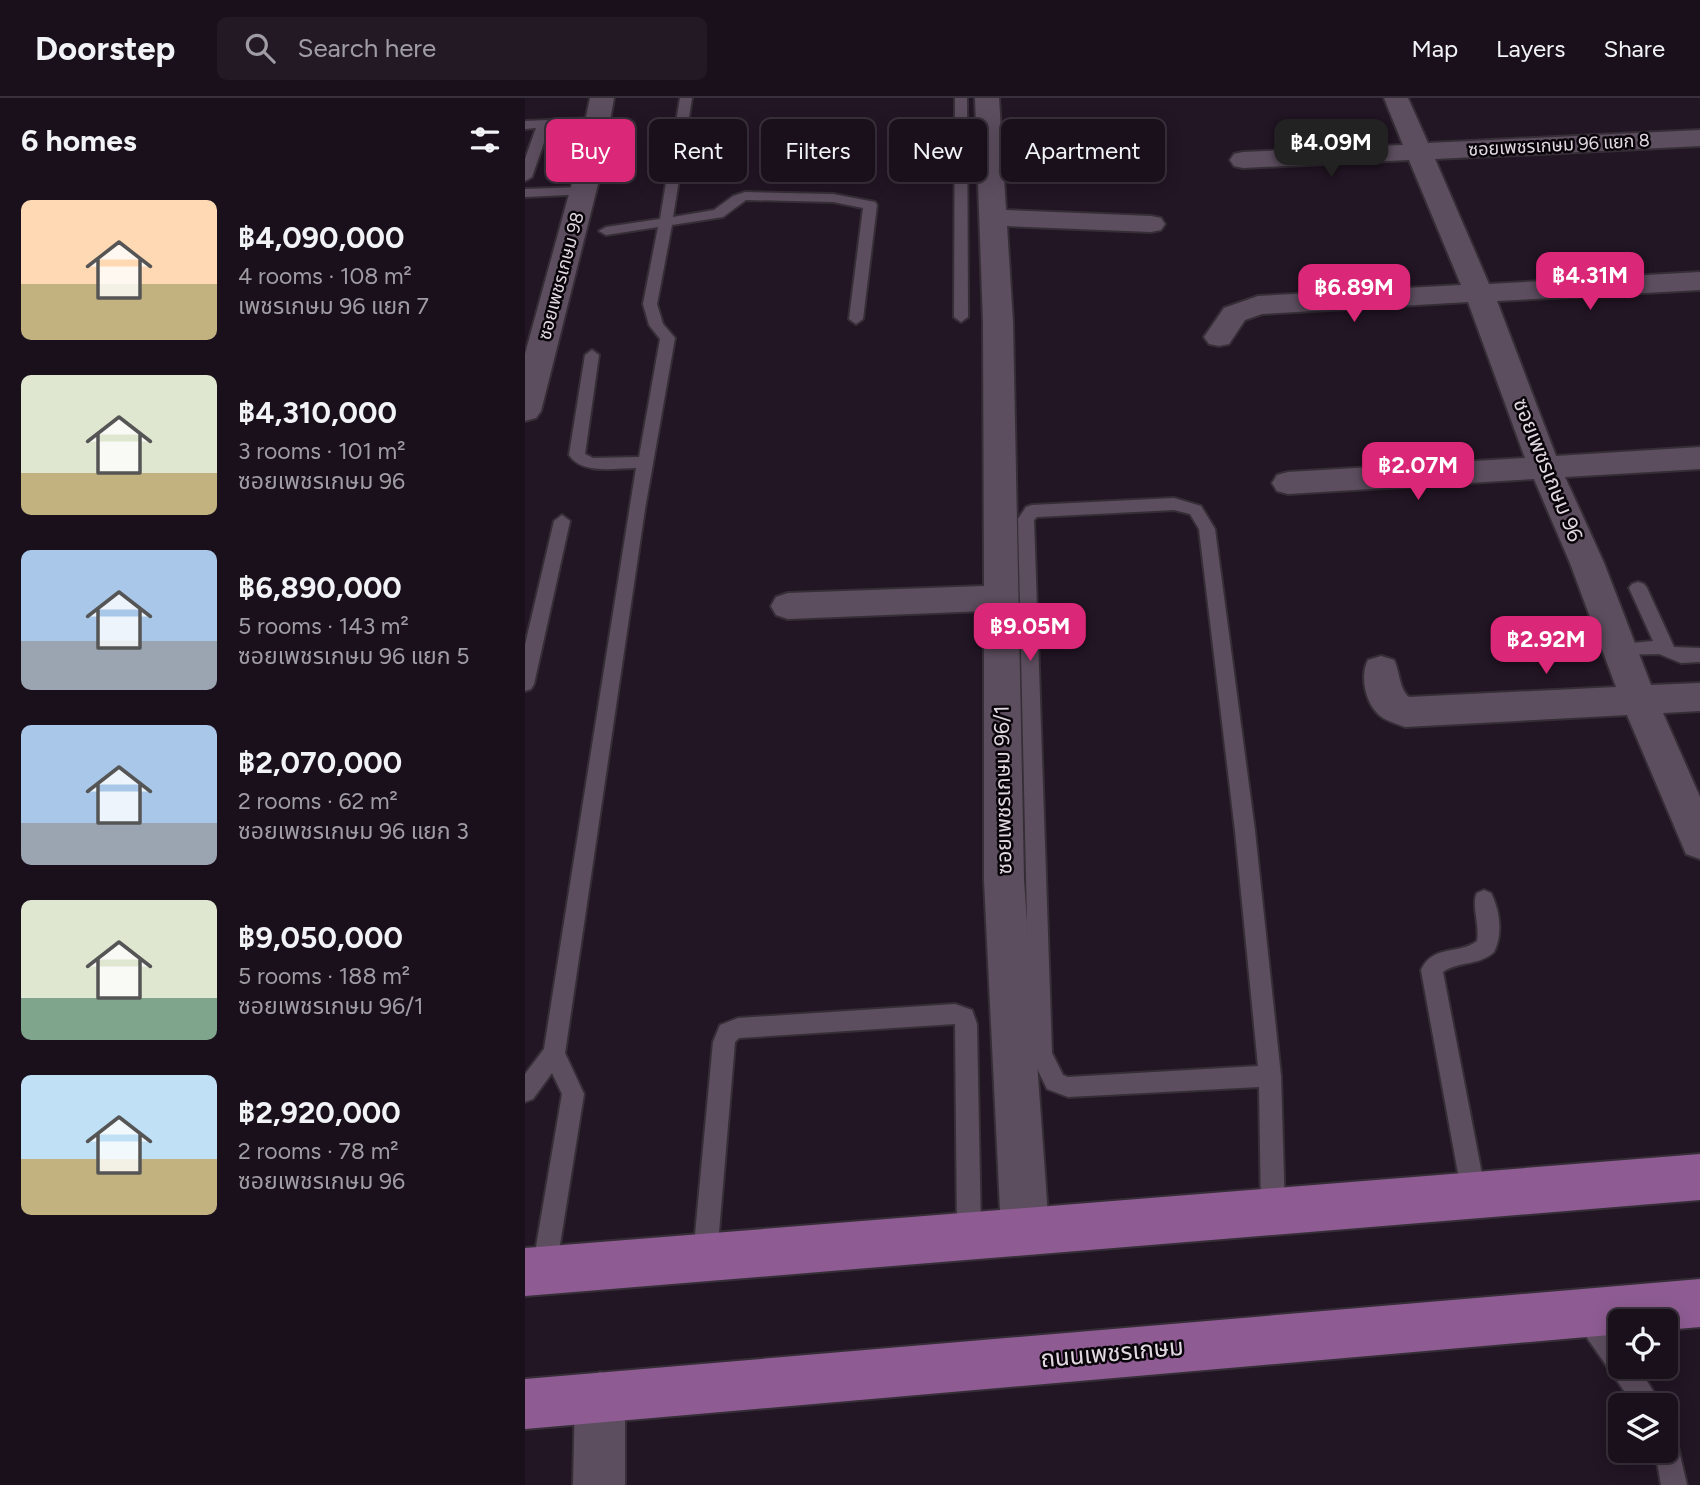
<!DOCTYPE html>
<html lang="en">
<head>
<meta charset="utf-8">
<style>
  body { margin:0; font-family:Figtree,"Noto Sans Thai",sans-serif; background:#231924; color:#f1f3f6; height:100vh; display:flex; flex-direction:column; font-size:26px; white-space:nowrap }
  * { box-sizing:border-box; margin:0 }
  p { font-size:23px; color:#9f9da3 }
  .icon { flex:none; width:38px; height:38px; fill:none; stroke:currentColor; stroke-width:2; stroke-linecap:round; stroke-linejoin:round }
  .map { position:relative; flex:1; overflow:hidden }
  .details { display:flex; flex-direction:column; background:#1a101b; width:525px }
  .details>* { flex:none }
  .guide { position:absolute; left:21px; top:21px; width:665px; height:63px; display:flex; gap:14px }
  .buttons { position:absolute; left:1083px; top:1211px; display:grid; gap:14px }
  .buttons a { display:grid; place-items:center; width:70px; height:70px; border-radius:10px; background:#1a101b; box-shadow:0 4px 18px #0003,0 0 0 2px #38303a; font-size:35px }
  .price { position:absolute; translate:-50% -60px; padding:0 16px; border-radius:14px; background:#db2777; color:#fff; font-size:23px; line-height:46px; filter:drop-shadow(0 2px 4px #0008) }
  .price::after { content:''; position:absolute; left:50%; top:42px; width:21px; height:16px; margin-left:-10px; background:inherit; clip-path:polygon(0 0,100% 0,50% 100%) }
  .price.current { background:#222; color:#fff }
  ul { padding:0; list-style:none }
  li { display:flex; align-items:center; gap:21px; height:175px; padding:0 21px }
  li span { display:grid; place-items:center; flex:none; width:196px; height:140px; border-radius:10px; color:#555 }
  li>.icon { margin-inline-start:auto }
  span .icon { width:84px; height:84px; fill:#fffc; stroke-width:1 }
  li b { font-size:30px }
  h2 { display:flex; justify-content:space-between; align-items:center; height:84px; padding:0 21px; font-size:30px }
  .tag { padding:0 24px; border-radius:10px; background:#1a101b; box-shadow:0 4px 18px #0003,0 0 0 2px #38303a; font-size:24px; line-height:63px }
  .tag.current { background:#db2777; color:#fff }
  header { display:flex; align-items:center; gap:42px; box-sizing:border-box; height:98px; padding:0 35px; background:#1a101b; border-bottom:2px solid #38303a }
  header strong { font-size:33px }
  nav { display:flex; gap:38px; margin-inline-start:auto; font-size:24px }
  .search { width:490px; height:63px; background:#231924; display:flex; align-items:center; gap:18px; box-sizing:border-box; padding:0 24px; border-radius:10px; color:#9f9da3; font-size:26px }
  main { display:flex; flex:1; min-height:0 }
  .map>svg:first-child { display:block }
</style>
</head>
<body>
<header>
<strong>Doorstep</strong>
<div class="search"><svg class="icon" aria-label="search" viewBox="0 0 24 24"><circle cx="10" cy="10" r="6"/><path d="M15 15l6 6"/></svg>Search here</div>
<nav><a>Map</a><a>Layers</a><a>Share</a></nav>
</header>
<main>
<section class="details">
<h2>6 homes<svg class="icon" aria-label="filters" viewBox="0 0 24 24"><path d="M4 7h16M4 17h16"/><circle cx="9" cy="7" r="2"/><circle cx="15" cy="17" r="2"/></svg></h2>
<ul>
<li><span style="background:linear-gradient(#ffd9b3 60%,#c2b280 0)"><svg class="icon" aria-label="home" viewBox="0 0 24 24"><path d="M3 11l9-7 9 7M6 9v11h12V9"/></svg></span><div><b>฿4,090,000</b><p>4 rooms · 108 m²</p><p>เพชรเกษม 96 แยก 7</p></div></li>
<li><span style="background:linear-gradient(#dfe7d0 70%,#c2b280 0)"><svg class="icon" aria-label="home" viewBox="0 0 24 24"><path d="M3 11l9-7 9 7M6 9v11h12V9"/></svg></span><div><b>฿4,310,000</b><p>3 rooms · 101 m²</p><p>ซอยเพชรเกษม 96</p></div></li>
<li><span style="background:linear-gradient(#a9c7e8 65%,#9aa5b1 0)"><svg class="icon" aria-label="home" viewBox="0 0 24 24"><path d="M3 11l9-7 9 7M6 9v11h12V9"/></svg></span><div><b>฿6,890,000</b><p>5 rooms · 143 m²</p><p>ซอยเพชรเกษม 96 แยก 5</p></div></li>
<li><span style="background:linear-gradient(#a9c7e8 70%,#9aa5b1 0)"><svg class="icon" aria-label="home" viewBox="0 0 24 24"><path d="M3 11l9-7 9 7M6 9v11h12V9"/></svg></span><div><b>฿2,070,000</b><p>2 rooms · 62 m²</p><p>ซอยเพชรเกษม 96 แยก 3</p></div></li>
<li><span style="background:linear-gradient(#dfe7d0 70%,#7fa58c 0)"><svg class="icon" aria-label="home" viewBox="0 0 24 24"><path d="M3 11l9-7 9 7M6 9v11h12V9"/></svg></span><div><b>฿9,050,000</b><p>5 rooms · 188 m²</p><p>ซอยเพชรเกษม 96/1</p></div></li>
<li><span style="background:linear-gradient(#bfe0f5 60%,#c2b280 0)"><svg class="icon" aria-label="home" viewBox="0 0 24 24"><path d="M3 11l9-7 9 7M6 9v11h12V9"/></svg></span><div><b>฿2,920,000</b><p>2 rooms · 78 m²</p><p>ซอยเพชรเกษม 96</p></div></li>
</ul>
</section>
<div class="map">
<svg width="1175" height="1387" viewBox="0 0 1175 1387">
  <rect width="100%" height="100%" fill="#221524"/>
  <g fill="none" stroke-linecap="round" stroke-linejoin="round">
    <defs>
      <g id="lane">
        <path d="M155 0H167L148 119 189 112 208 98 220 94 308 96 350 104 352 107 338 221 331 226 324 221 338 110 308 104 221 102 198 119 147 127 132 206 138 226 150 240 120 411 40 955 59 996 31 1172 27 1180 19 1184 11 1180 7 1172 37 996 27 975 8 1001 0 1004V976L19 951 111 370C90 370 57 377 44 357L60 257 67 252 74 257 60 356 68 360 114 359 135 241 124 227 118 206 133 129 81 137 74 133 81 129 135 121Z"/>
        <path d="M430 0H442L443 219 436 224 429 219Z"/>
        <path d="M72 20 78 24 76 27 24 30 7 79 0 83V61L11 30 0 31V23Z"/>
        <path d="M58 89 63 90V96L0 99V91Z"/>
        <path d="M649 400 676 408 690 431 730 733 756 978 760 1113 756 1121 748 1125 740 1121 736 1113 734 989 543 999 522 991 505 956 493 421 501 409 507 407ZM649 412 665 416 674 431 710 733 733 968 543 979 538 977 527 955 509 422 512 419Z"/>
        <path d="M37 417 45 423 9 586 6 591 0 593V547L29 423Z"/>
        <path d="M1113 484 1119 486 1122 490 1149 549 1175 550V564L1156 565 1134 556 1087 557 1084 552 1087 547 1128 543 1104 490 1107 486Z"/>
        <path d="M959 792 966 795C975 813 978 836 969 854 954 868 933 863 918 874L961 1097 957 1105 949 1108 941 1105 937 1097 896 872C908 846 934 857 952 843 955 828 946 806 952 795Z"/>
        <path d="M430 906 447 912 452 926 456 1136 452 1144 444 1148 436 1144 432 1136 430 926 214 940 210 944 192 1158 188 1166 180 1170 172 1166 168 1158 188 944 195 927 213 920Z"/>
        <path d="M1062 1206 1071 1209 1096 1244V1269H1113L1137 1307H1109L1053 1227 1050 1218 1053 1209Z"/>
        <path d="M1141 1332 1150 1336 1162 1387H1136L1130 1353H1141Z"/>
      </g>
      <g id="street">
        <path d="M65 0H89L75 78 16 313 11 320 0 323V256L49 78Z"/>
        <path d="M450 0H474L481 112 626 118 636 120 640 126 636 132 626 134 482 128 488 224 499 782 524 1132 517 1149 500 1156 483 1149 476 1132 459 782V513L263 521 251 517 246 508 251 499 263 495 459 488 458 224Z"/>
        <path d="M859 0H883L903 45 1175 32V48L910 61 964 186 1175 174V192L972 203 1031 358 1175 349V371L1040 379 1079 465 1126 587 1175 585V613L1138 615 1175 699V761L1161 756 1102 617 880 629C873 626 865 624 858 620 841 609 834 579 843 562L856 558 869 562C875 574 874 591 884 599L1091 589 1045 465 1009 381 763 396 752 393 747 385 752 377 763 374 1000 360 943 204 737 216 720 222 704 246 694 248 684 246 679 239 699 210 733 198 936 187 884 62 718 70 709 68 705 62 709 56 718 54 878 47Z"/>
        <path d="M75 1274 93 1281 100 1299V1387H48L50 1299 57 1281Z"/>
      </g>
      <g id="primary">
        <path d="M1175 1056V1102L0 1198V1150Z"/>
        <path d="M1175 1181V1229L1141 1232V1223H1096V1236L0 1331V1281Z"/>
      </g>
    </defs>
    <!-- lane casing -->
    <use href="#lane" stroke="#362e37" stroke-width="4"/>
    <!-- street casing -->
    <use href="#street" stroke="#362e37" stroke-width="4"/>
    <!-- primary casing -->
    <use href="#primary" stroke="#362e37" stroke-width="4"/>
    <!-- lane -->
    <use href="#lane" fill="#5d4e5f" fill-rule="evenodd"/>
    <!-- street -->
    <use href="#street" fill="#5d4e5f" fill-rule="evenodd"/>
    <!-- primary -->
    <use href="#primary" fill="#8e5c93" fill-rule="evenodd"/>
  </g>
  <g text-anchor="middle" stroke-width="5" stroke-linejoin="round" paint-order="stroke">
    <!-- far-street labels -->
    <g font-size="18" fill="#e1d8e1" stroke="#090409">
      <text transform="translate(1034 47) rotate(-3)" y="6">ซอยเพชรเกษม 96 แยก 8</text>
      <text transform="translate(36 178) rotate(-75)" y="6">ซอยเพชรเกษม 98</text>
    </g>
    <!-- street labels -->
    <g font-size="21" fill="#e1d8e1" stroke="#090409">
      <text transform="translate(1023 372) rotate(68)" y="7">ซอยเพชรเกษม 96</text>
      <text transform="translate(478 692) rotate(-91)" y="7">ซอยเพชรเกษม 96/1</text>
    </g>
    <!-- near-street labels -->
    <g font-size="24" fill="#e1d8e1" stroke="#090409">
      <text transform="translate(587 1255) rotate(-5)" y="8">ถนนเพชรเกษม</text>
    </g>
  </g>
</svg>
<div class="buttons">
<a><svg class="icon" aria-label="locate" viewBox="0 0 24 24"><circle cx="12" cy="12" r="6"/><path d="M12 2v4M12 18v4M2 12h4M18 12h4"/></svg></a>
<a><svg class="icon" aria-label="layers" viewBox="0 0 24 24"><path d="M12 4l9 5-9 5-9-5zM3 14l9 5 9-5"/></svg></a>
</div>
<b class="price current" style="left:806px;top:81px">฿4.09M</b>
<b class="price" style="left:1065px;top:214px">฿4.31M</b>
<b class="price" style="left:829px;top:226px">฿6.89M</b>
<b class="price" style="left:893px;top:404px">฿2.07M</b>
<b class="price" style="left:505px;top:565px">฿9.05M</b>
<b class="price" style="left:1021px;top:578px">฿2.92M</b>
<div class="guide">
<a class="tag current">Buy</a>
<a class="tag">Rent</a>
<a class="tag">Filters</a>
<a class="tag">New</a>
<a class="tag">Apartment</a>
</div>
</div>
</main>
</body>
</html>
